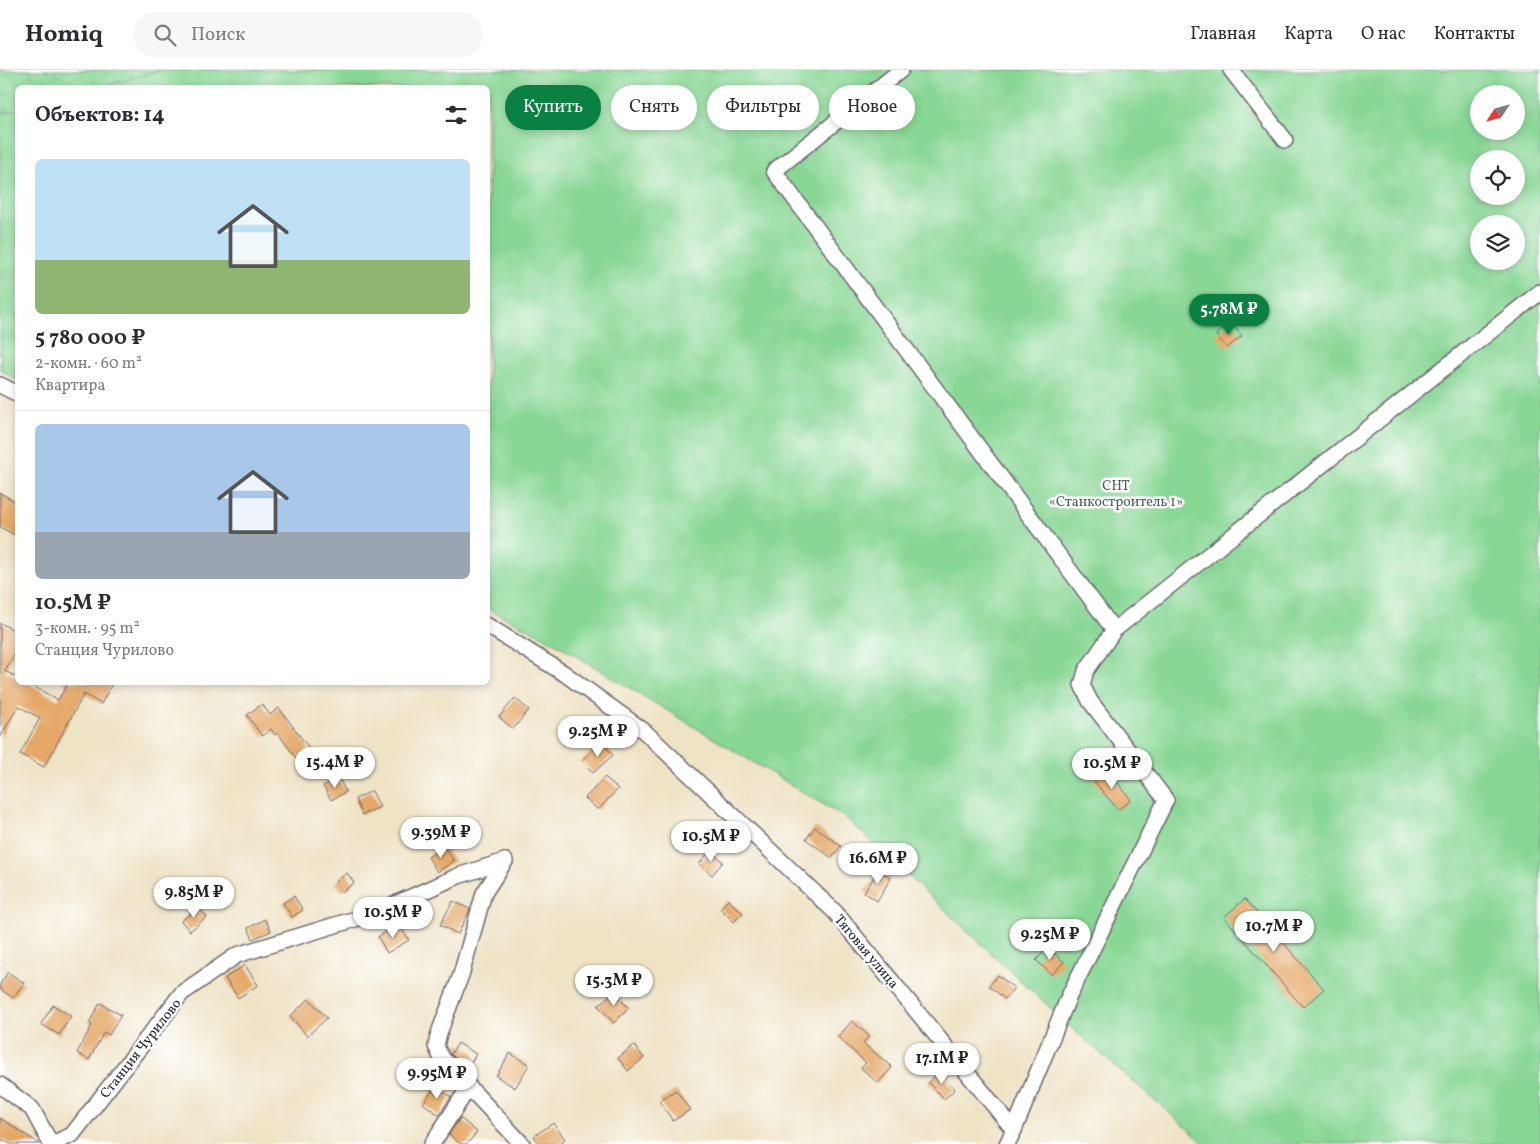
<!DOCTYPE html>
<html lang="ru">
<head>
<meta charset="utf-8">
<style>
  body { margin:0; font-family:Vollkorn,serif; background:#f7f7f7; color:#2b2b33; height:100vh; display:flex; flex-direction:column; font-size:19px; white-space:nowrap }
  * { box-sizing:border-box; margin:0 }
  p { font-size:16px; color:#7c7c81 }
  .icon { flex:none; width:28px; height:28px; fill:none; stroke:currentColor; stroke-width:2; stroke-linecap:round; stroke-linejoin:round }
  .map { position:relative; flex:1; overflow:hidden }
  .panel { position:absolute; left:15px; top:15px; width:475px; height:600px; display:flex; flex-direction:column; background:#fff; border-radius:8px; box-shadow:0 2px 8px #0003 }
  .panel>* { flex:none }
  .guide { position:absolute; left:505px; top:15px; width:475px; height:45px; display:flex; gap:10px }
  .needle { width:32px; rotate:234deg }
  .tools { position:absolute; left:1470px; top:15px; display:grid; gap:10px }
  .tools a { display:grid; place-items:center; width:55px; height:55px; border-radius:50%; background:#fff; box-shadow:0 2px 8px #0003; font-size:25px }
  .price { position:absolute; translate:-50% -42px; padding:0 11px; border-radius:18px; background:#fff; color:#222; font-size:16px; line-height:32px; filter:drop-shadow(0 1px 2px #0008) }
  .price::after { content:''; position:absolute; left:50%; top:30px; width:15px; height:11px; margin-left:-8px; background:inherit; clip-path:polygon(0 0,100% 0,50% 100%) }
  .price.current { background:#0b8043; color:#fff }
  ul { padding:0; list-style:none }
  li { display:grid; align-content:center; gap:10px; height:265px; padding:0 20px }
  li+li { border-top:1px solid #e1e1e2 }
  li span { display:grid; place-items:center; height:155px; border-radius:8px; color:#555 }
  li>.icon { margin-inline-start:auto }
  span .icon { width:90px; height:90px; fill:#fffc; stroke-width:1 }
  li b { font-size:21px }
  h2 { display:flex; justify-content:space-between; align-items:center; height:60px; padding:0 20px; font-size:21px }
  .tag { padding:0 18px; border-radius:22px; background:#fff; box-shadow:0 2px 8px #0003; font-size:18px; line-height:45px }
  .tag.current { background:#0b8043; color:#fff }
  header { display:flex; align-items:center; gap:30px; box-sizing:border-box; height:70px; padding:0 25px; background:#fff; border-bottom:1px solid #e1e1e2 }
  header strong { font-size:24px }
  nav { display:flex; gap:28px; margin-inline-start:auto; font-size:18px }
  .search { width:350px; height:45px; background:#f7f7f7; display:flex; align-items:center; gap:12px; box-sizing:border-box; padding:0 18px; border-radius:28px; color:#7c7c81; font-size:19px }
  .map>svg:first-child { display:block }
</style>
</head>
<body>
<header>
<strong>Homiq</strong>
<div class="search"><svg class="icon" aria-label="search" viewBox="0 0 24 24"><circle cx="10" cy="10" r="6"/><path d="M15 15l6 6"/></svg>Поиск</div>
<nav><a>Главная</a><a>Карта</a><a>О нас</a><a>Контакты</a></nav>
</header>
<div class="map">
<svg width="1540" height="1074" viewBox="0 0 1540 1074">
  <defs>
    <pattern id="wetland-marsh" width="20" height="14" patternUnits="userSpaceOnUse" patternTransform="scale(1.25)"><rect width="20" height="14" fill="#89d795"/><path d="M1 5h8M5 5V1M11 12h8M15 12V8" fill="none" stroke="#76b881"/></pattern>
  </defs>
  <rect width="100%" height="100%" fill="#fff"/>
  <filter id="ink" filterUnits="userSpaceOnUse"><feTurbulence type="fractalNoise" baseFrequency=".02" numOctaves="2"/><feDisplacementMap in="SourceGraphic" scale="10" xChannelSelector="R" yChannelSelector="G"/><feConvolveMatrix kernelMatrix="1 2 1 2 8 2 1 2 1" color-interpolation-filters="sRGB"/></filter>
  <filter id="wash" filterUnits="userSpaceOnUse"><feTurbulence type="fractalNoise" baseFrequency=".0096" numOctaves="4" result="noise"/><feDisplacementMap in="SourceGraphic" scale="20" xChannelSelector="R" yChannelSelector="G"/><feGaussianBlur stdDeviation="1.12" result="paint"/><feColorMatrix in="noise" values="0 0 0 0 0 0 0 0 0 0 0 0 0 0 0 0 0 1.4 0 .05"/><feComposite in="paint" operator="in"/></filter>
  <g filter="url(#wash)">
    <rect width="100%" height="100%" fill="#efe3c6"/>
    <!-- wetland -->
    <path fill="url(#wetland-marsh)" stroke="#567c68" d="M0 0H369L339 17 18 18 17 67 0 73Z"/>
    <!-- garden -->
    <g fill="#89d795" stroke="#567c68" fill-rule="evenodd">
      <path d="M161 0H1540V1074H1205L1075 961 846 748 545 567 488 539V18H98ZM1479 24H1516V61H1479ZM1479 89H1516V126H1479ZM1479 154H1516V191H1479Z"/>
      <path d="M17 40H18L17 310 0 299V44Z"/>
    </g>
    <g id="blocks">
      <!-- building -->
      <g fill="#e5a867">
        <path d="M1231 253 1242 266 1227 278 1216 265Z"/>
        <path d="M0 423 18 433V467L0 457Z"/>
        <path d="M0 553 18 562V577L5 601 18 608V612H26L58 630 67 615 62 612H113L101 634 84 624 44 697 20 684 40 648 18 636 0 668Z"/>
        <path d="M515 628 529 640 513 659 499 647Z"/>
        <path d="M262 634 270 645 279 638 309 678 296 688 278 663 275 665 271 659 262 666 247 645Z"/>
        <path d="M602 672 613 685 593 703 582 690Z"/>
        <path d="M1107 699 1131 730 1118 740 1093 710Z"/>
        <path d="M605 707 618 719 598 740 585 728Z"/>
        <path d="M339 708 346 722 331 730 323 716Z"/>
        <path d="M372 721 380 737 362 745 355 729Z"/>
        <path d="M699 751 711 763 699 776 687 764Z"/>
        <path d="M815 757 841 776 832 788 806 769Z"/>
        <path d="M444 776 454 791 437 802 428 787Z"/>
        <path d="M710 781 723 792 712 805 699 794Z"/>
        <path d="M879 800 891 808 877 831 864 822Z"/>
        <path d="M347 803 354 813 342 822 335 812Z"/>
        <path d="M294 826 303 840 292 847 283 833Z"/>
        <path d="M1245 829 1324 919 1303 937 1224 847Z"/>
        <path d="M728 830 743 843 734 852 720 838Z"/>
        <path d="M453 831 470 839 458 864 440 855Z"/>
        <path d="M199 837 207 847 190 861 181 851Z"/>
        <path d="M265 849 271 861 253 869 248 858Z"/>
        <path d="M399 854 409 870 387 883 378 867Z"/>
        <path d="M1048 878 1064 892 1052 905 1036 890Z"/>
        <path d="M245 895 258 915 238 928 225 908Z"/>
        <path d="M8 902 24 913 13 928 0 919V914Z"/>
        <path d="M998 905 1014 918 1005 929 989 916Z"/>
        <path d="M613 922 629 938 614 953 598 936Z"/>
        <path d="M309 929 327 948 307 966 290 946Z"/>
        <path d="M100 933 121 945 109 965 104 962 89 990 77 983 92 955 89 953Z"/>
        <path d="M53 935 71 946 59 965 41 954Z"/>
        <path d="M852 951 869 966 863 973 892 997 878 1013 861 998 866 993 838 967Z"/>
        <path d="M458 973 476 984 468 997 457 990 451 984Z"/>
        <path d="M634 975 644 988 628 1001 618 988Z"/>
        <path d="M510 983 529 995 515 1018 496 1006Z"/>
        <path d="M940 1002 955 1019 944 1029 928 1012Z"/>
        <path d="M436 1016 451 1027 439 1045 423 1033Z"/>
        <path d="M676 1020 690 1040 673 1051 659 1031Z"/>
        <path d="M0 1048 40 1074H10L0 1068Z"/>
        <path d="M460 1048 477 1062 467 1074H460L449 1064Z"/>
        <path d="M553 1053 565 1069 559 1074H540L534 1066Z"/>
      </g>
    </g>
  </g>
  <g filter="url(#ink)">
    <use href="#blocks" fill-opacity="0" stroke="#6a666c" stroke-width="1"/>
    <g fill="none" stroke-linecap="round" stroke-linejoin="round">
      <defs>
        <g id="street">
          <path d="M901 0 774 101 1114 560"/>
          <path d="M1231 0 1285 70"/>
          <path d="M0 315 18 324"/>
          <path d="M488 556 565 604 644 661 835 842 1014 1060"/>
          <path d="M505 791 484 823 461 905 439 963 436 976 441 987 522 1074"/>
          <path d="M0 1015 32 1039 51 1074"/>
          <path d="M52 1074 72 1065 182 923 237 885 375 843 458 806 505 791"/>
          <path d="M432 1074 469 1017"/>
          <path d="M1007 1074 1014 1060 1069 926 1166 730 1090 631 1082 615 1086 601 1114 560 1540 222"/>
        </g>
      </defs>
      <!-- street casing -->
      <use href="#street" stroke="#6a666c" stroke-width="18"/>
      <!-- street -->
      <use href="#street" stroke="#fff" stroke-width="15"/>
    </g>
  </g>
  <g text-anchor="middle" stroke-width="5" stroke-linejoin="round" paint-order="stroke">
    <!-- park labels -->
    <g font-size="14" fill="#46615a" stroke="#fff">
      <text x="1116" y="420">СНТ<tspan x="1116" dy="16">«Станкостроитель 1»</tspan></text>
    </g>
    <!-- street labels -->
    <g font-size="14" fill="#22223b" stroke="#fff">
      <text transform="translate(867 881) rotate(50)" y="5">Тяговая улица</text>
      <text transform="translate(140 978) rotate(-52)" y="5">Станция Чурилово</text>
    </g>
  </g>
</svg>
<div class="tools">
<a><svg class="needle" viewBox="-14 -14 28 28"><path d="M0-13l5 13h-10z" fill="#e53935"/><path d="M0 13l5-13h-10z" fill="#7c7c81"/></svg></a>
<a><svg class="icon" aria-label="locate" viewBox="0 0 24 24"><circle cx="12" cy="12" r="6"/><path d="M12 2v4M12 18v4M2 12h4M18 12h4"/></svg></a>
<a><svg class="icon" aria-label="layers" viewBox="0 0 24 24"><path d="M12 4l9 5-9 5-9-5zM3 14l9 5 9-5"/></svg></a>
</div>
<b class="price current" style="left:1229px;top:266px">5.78M ₽</b>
<b class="price" style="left:598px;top:688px">9.25M ₽</b>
<b class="price" style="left:335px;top:719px">15.4M ₽</b>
<b class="price" style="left:1112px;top:720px">10.5M ₽</b>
<b class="price" style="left:441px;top:789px">9.39M ₽</b>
<b class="price" style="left:711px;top:793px">10.5M ₽</b>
<b class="price" style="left:878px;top:815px">16.6M ₽</b>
<b class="price" style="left:194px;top:849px">9.85M ₽</b>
<b class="price" style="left:393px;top:869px">10.5M ₽</b>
<b class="price" style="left:1274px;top:883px">10.7M ₽</b>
<b class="price" style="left:1050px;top:891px">9.25M ₽</b>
<b class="price" style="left:614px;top:937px">15.3M ₽</b>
<b class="price" style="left:942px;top:1015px">17.1M ₽</b>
<b class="price" style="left:437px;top:1030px">9.95M ₽</b>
<div class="guide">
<a class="tag current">Купить</a>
<a class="tag">Снять</a>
<a class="tag">Фильтры</a>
<a class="tag">Новое</a>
</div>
<section class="panel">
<h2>Объектов: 14<svg class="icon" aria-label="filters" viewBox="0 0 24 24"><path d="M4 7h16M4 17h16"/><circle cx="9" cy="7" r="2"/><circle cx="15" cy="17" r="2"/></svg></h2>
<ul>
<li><span style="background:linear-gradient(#bfe0f5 65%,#8fb573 0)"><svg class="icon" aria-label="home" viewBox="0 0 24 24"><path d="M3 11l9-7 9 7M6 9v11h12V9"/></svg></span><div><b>5 780 000 ₽</b><p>2-комн. · 60 m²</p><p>Квартира</p></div></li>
<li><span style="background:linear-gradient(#a9c7e8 70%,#9aa5b1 0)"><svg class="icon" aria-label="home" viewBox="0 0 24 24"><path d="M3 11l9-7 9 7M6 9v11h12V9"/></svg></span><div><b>10.5M ₽</b><p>3-комн. · 95 m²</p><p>Станция Чурилово</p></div></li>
</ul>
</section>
</div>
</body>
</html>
